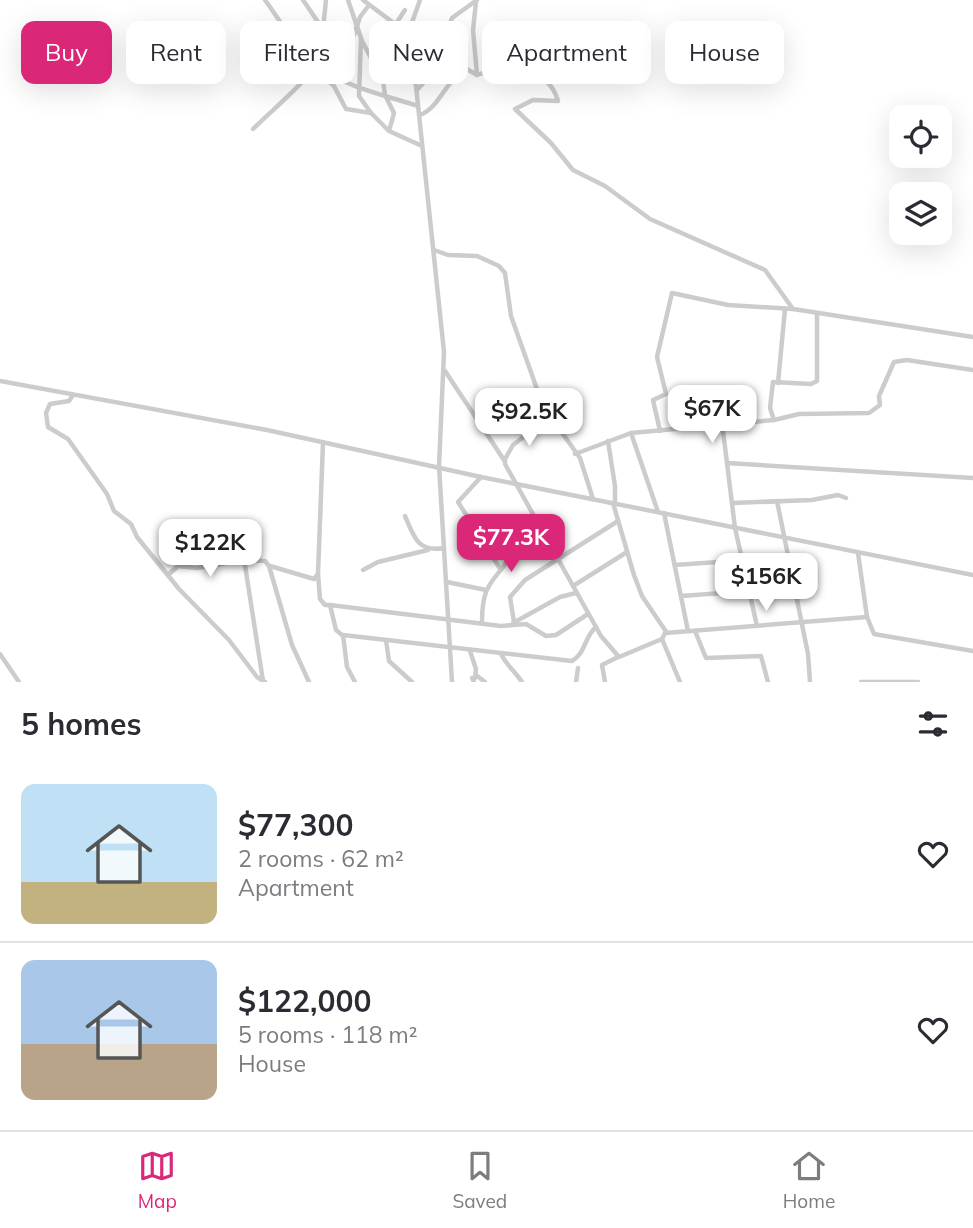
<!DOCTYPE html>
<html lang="en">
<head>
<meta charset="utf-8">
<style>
  body { margin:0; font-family:Mulish,sans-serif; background:#f7f7f7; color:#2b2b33; height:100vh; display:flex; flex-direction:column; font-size:26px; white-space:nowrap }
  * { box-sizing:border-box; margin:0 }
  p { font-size:23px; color:#7c7c81 }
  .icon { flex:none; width:38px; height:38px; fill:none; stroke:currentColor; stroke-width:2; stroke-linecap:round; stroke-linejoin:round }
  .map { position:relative; height:682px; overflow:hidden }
  .sheet { display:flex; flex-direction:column; background:#fff; flex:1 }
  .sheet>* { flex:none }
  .top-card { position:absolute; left:21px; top:21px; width:931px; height:63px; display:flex; gap:14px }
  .buttons { position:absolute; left:889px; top:105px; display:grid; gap:14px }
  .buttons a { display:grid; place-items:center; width:63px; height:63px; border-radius:14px; background:#fff; box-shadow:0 7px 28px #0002; font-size:35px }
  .price { position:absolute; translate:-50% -60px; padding:0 16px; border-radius:14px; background:#fff; color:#222; font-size:23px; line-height:46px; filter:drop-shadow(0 2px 4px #0008) }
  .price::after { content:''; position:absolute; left:50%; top:42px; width:21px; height:16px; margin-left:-10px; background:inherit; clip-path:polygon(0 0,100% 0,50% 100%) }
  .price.current { background:#db2777; color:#fff }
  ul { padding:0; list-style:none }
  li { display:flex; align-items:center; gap:21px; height:175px; padding:0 21px }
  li+li { border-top:2px solid #e1e1e2 }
  li span { display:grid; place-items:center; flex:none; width:196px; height:140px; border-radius:14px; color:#555 }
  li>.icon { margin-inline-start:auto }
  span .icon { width:84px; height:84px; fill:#fffc; stroke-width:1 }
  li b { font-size:30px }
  h2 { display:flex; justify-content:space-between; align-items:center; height:84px; padding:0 21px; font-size:30px }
  .tag { padding:0 24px; border-radius:14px; background:#fff; box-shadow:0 7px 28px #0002; font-size:24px; line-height:63px }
  .tag.current { background:#db2777; color:#fff }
  .menu { display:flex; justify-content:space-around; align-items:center; height:98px; border-top:2px solid #e1e1e2; background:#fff; font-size:19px; color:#7c7c81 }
  .menu a { display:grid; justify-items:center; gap:4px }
  .menu .current { color:#db2777 }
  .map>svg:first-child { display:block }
</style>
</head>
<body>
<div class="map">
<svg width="973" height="682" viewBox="0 0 973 682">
  <rect width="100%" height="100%" fill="#fff"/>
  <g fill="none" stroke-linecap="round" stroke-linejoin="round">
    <!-- minor -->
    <g stroke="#ccc" stroke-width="4.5">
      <path d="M265 0C281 22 299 53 321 69 347 87 387 96 418 106"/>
      <path d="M303 0 337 50"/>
      <path d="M348 0 361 38 359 96 371 113"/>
      <path d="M363 0 451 66 460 65 477 75C507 64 547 64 558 101L533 100 515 109 551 143 573 170 605 186 650 219 765 270 793 309 973 337"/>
      <path d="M420 0 405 42 416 86 444 352 439 466 452 682"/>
      <path d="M476 2 473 30 477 75"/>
      <path d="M369 5 360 17 354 35 317 65 318 72 334 86 346 109 371 113 389 131 422 146"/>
      <path d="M395 25 405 10"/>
      <path d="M361 39 383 81 385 95 394 113 389 131"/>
      <path d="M417 43 431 25"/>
      <path d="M308 54 311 43 323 29 326 0"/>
      <path d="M414 71 445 36 452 18 477 0"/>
      <path d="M417 90 442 62"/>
      <path d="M420 115C441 107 445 79 467 69"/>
      <path d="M253 129C274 108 299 89 316 65"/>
      <path d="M434 250 448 255 477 256 499 266 505 273 511 316 543 406 580 458 593 499"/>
      <path d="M445 371 504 460"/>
      <path d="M0 381 267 430 481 477 973 575"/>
      <path d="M778 383 785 309"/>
      <path d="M73 395 69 401 50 404 46 413 48 427 68 439 107 494 114 511 131 524 137 537 179 589 229 640 257 677 265 682"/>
      <path d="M551 416 513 445 505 459V464L601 636 619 657 662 639 665 633 867 617 858 553"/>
      <path d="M774 420 770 408 773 382 811 384 817 381V314"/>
      <path d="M722 423 727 463"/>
      <path d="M660 431 653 400 666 394 657 357 672 293 728 305 793 309"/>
      <path d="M631 433 658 512"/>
      <path d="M608 441 615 486V504"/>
      <path d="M575 454 631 433 774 420 799 414 869 413 880 405 879 396 894 362 907 360 973 370"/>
      <path d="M481 477 458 502 499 567"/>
      <path d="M777 501 808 654 810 682"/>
      <path d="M613 503 634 575 642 596 667 633"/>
      <path d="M732 503 812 500 838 495 846 498"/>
      <path d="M664 513 688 631"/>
      <path d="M405 516C414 537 418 553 444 548"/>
      <path d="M240 533 263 681"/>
      <path d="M675 565 788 557"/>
      <path d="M270 566 314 579 318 574 320 599 325 605H330"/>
      <path d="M363 570 378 562 428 550"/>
      <path d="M318 574 323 442"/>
      <path d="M168 575 178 566 197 568 243 560 265 561 269 566 292 645 309 682"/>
      <path d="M447 582 486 590"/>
      <path d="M573 586 627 552"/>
      <path d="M681 596 793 588"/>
      <path d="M867 617 874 634 973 651"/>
      <path d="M482 622C482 581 494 583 513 553 522 541 525 533 539 524"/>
      <path d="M514 622 510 597 525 580 618 521"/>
      <path d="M513 623 560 597 576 593"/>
      <path d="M757 626 735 528 727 463 973 478"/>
      <path d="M695 631 706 658 761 656 768 682"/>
      <path d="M342 635 336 630 330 605 501 626 526 624 546 636 556 635 588 614"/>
      <path d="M662 639 680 682"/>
      <path d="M386 640 389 661 412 682"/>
      <path d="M470 651 476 669 475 678H472L474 682"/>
      <path d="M0 654 19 682"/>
      <path d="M501 654C507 666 515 671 522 682"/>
      <path d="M476 675 485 682"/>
      <path d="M355 682 347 667 343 635 572 661C586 653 584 637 596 627"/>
      <path d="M576 682 578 668"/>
      <path d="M605 682 602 665 618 657"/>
      <path d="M861 682H918"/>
    </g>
  </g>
</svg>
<div class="buttons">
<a><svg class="icon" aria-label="locate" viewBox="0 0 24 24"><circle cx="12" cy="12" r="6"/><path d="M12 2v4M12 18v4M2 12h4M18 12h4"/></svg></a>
<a><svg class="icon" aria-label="layers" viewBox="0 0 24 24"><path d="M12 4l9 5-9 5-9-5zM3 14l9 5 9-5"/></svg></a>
</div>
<b class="price" style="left:712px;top:445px">$67K</b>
<b class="price" style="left:529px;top:448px">$92.5K</b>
<b class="price current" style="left:511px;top:574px">$77.3K</b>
<b class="price" style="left:210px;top:579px">$122K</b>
<b class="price" style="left:766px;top:613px">$156K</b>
<div class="top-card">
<a class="tag current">Buy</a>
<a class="tag">Rent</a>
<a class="tag">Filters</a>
<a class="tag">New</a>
<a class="tag">Apartment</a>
<a class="tag">House</a>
</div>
</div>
<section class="sheet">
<h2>5 homes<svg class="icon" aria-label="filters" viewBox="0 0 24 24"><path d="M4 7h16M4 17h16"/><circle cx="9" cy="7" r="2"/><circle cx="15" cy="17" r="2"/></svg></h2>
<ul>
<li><span style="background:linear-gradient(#bfe0f5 70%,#c2b280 0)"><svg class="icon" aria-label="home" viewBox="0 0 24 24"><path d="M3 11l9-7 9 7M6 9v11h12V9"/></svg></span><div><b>$77,300</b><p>2 rooms · 62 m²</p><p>Apartment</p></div><svg class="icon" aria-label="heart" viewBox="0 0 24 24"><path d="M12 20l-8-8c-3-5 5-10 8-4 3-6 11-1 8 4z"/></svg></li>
<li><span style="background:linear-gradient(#a9c7e8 60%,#b9a48a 0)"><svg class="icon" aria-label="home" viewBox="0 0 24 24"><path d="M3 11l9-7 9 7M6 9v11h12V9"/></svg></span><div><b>$122,000</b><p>5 rooms · 118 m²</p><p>House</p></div><svg class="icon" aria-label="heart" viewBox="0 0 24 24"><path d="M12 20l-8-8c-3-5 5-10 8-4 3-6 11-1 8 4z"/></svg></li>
</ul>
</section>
<nav class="menu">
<a class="current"><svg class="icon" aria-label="map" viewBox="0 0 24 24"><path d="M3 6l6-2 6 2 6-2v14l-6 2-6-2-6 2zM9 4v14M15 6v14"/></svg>Map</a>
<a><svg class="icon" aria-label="saved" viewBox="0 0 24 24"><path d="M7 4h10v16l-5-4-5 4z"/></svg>Saved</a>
<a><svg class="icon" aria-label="home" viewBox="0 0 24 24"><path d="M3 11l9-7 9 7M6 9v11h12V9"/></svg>Home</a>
</nav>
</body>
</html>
